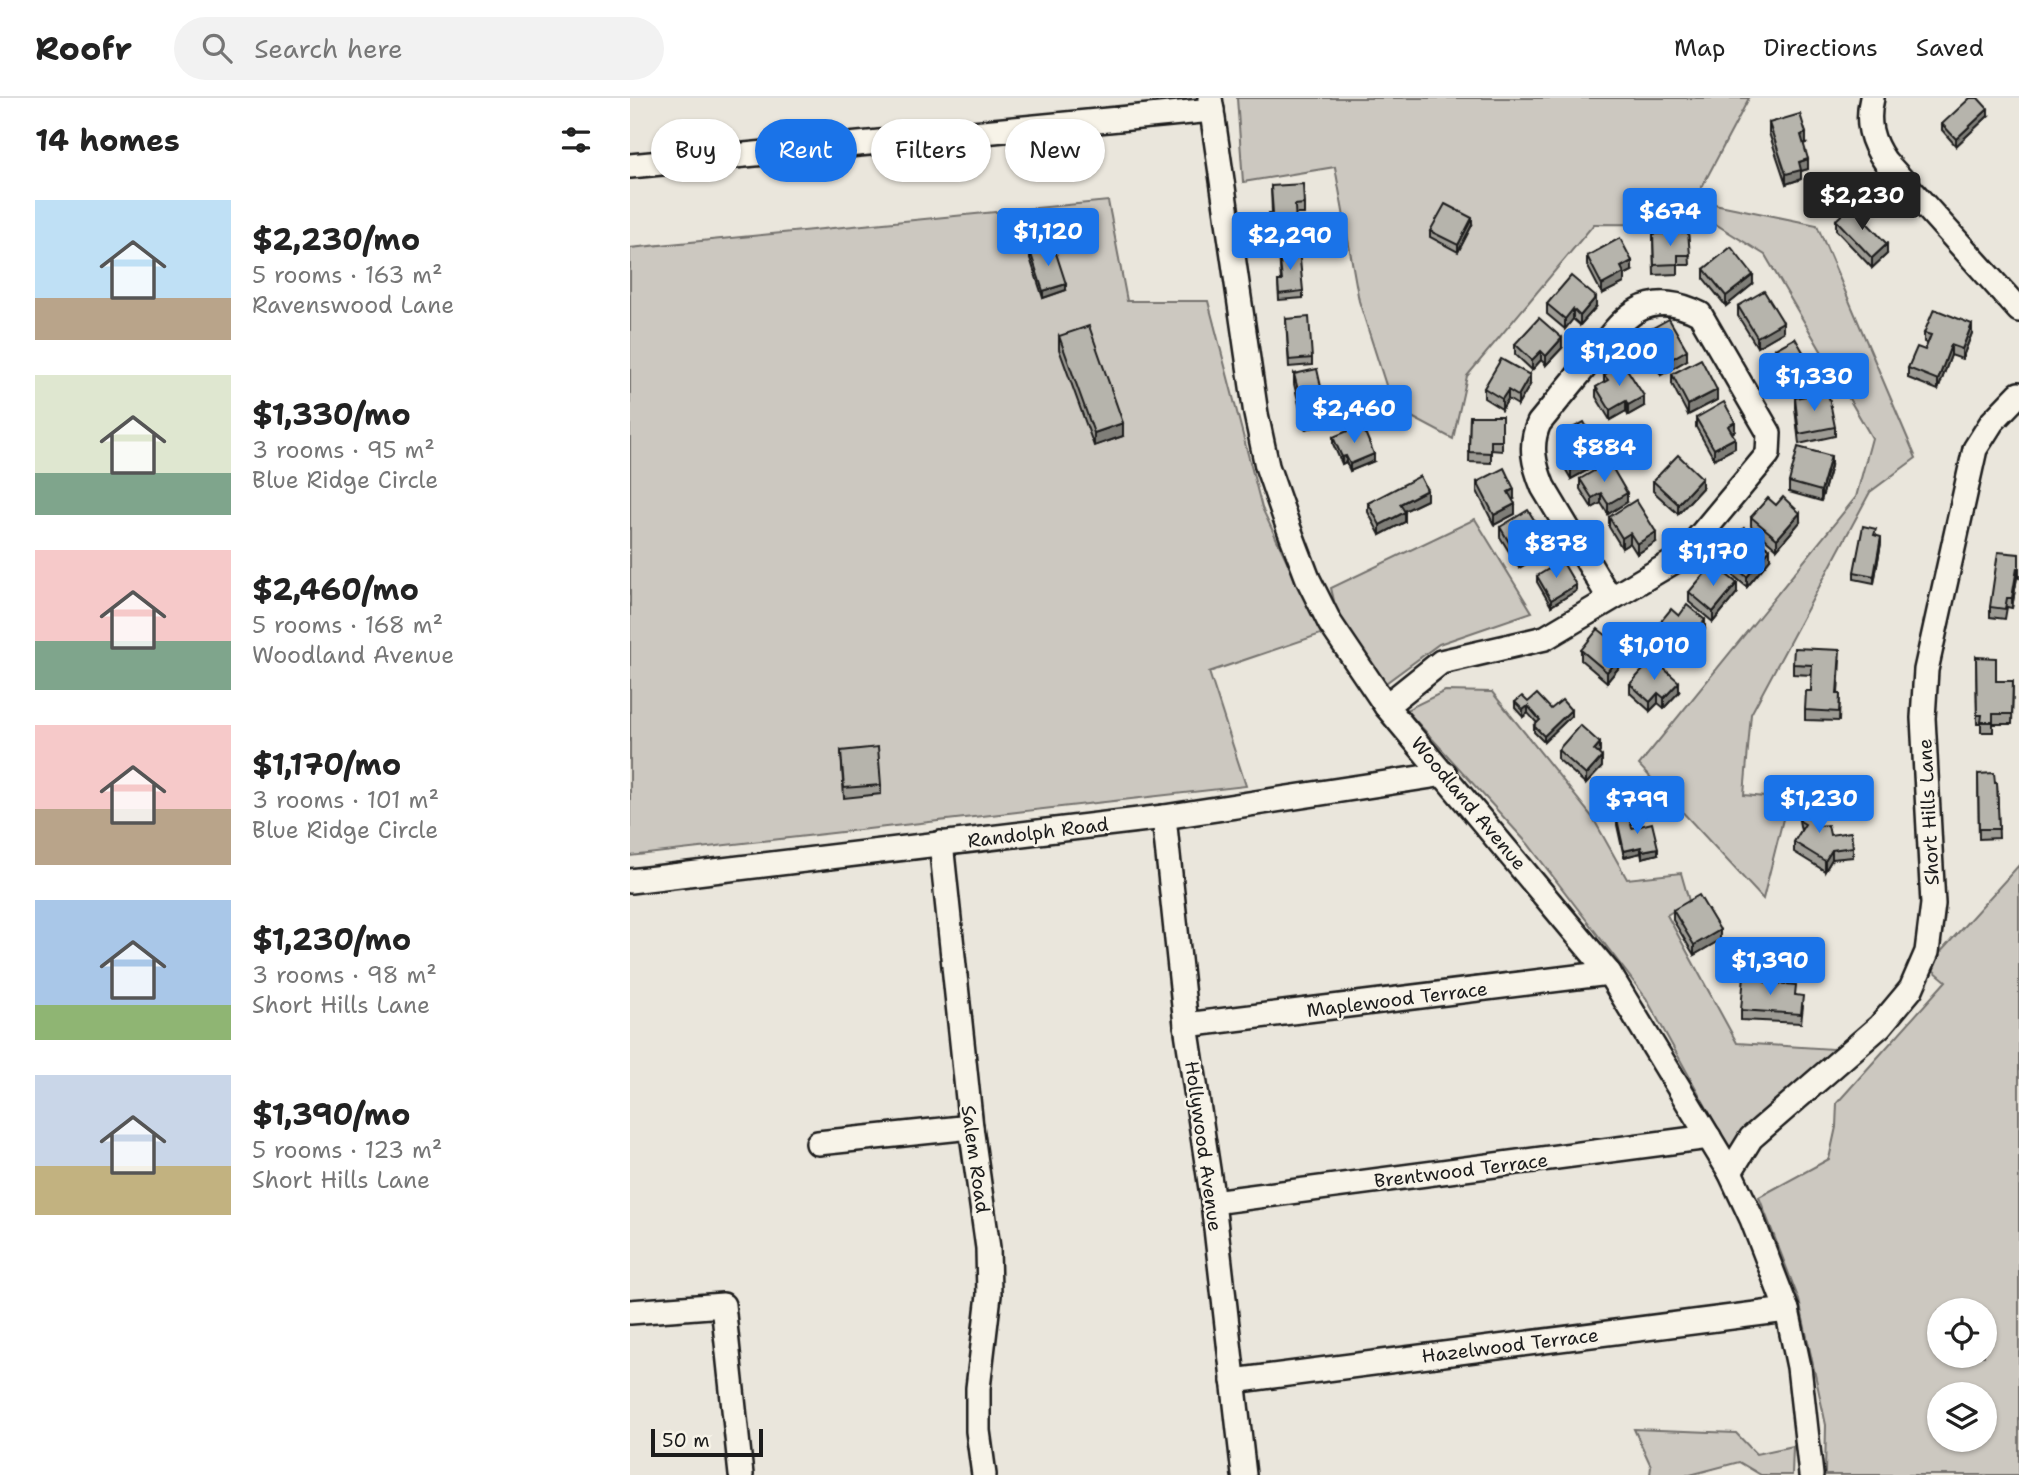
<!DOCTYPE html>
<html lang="en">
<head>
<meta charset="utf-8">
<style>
  body { margin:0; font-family:"Shantell Sans",sans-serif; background:#f2f2f2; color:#222; height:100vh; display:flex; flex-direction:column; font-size:26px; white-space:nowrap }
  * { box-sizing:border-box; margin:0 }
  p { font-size:23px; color:#767676 }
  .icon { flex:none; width:38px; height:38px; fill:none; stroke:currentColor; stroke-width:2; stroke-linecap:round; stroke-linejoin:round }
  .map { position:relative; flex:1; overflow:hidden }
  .sheet { display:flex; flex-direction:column; background:#fff; width:630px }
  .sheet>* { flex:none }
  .guide { position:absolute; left:21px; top:21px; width:665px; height:63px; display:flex; gap:14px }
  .controls { position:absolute; left:1297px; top:1200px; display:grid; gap:14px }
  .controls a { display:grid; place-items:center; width:70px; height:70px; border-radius:50%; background:#fff; box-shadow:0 2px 5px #0004; font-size:35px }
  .scale { position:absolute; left:21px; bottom:18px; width:112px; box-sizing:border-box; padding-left:7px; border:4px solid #1c1c1c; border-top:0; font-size:19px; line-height:24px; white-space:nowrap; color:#1c1c1c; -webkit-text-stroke:5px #f7f3e8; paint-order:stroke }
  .price { position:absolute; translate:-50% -60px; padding:0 16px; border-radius:7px; background:#1a73e8; color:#fff; font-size:23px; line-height:46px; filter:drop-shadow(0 2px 4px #0008) }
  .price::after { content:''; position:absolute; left:50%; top:42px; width:21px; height:16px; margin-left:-10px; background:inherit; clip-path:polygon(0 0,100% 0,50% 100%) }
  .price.current { background:#222; color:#fff }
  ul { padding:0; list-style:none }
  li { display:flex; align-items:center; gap:21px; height:175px; padding:0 35px }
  li span { display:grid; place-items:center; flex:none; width:196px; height:140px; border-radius:0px; color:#555 }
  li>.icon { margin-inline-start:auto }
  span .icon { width:84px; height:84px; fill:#fffc; stroke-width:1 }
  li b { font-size:30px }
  h2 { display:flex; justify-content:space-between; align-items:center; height:84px; padding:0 35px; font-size:30px }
  .tag { padding:0 24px; border-radius:32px; background:#fff; box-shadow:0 2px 5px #0004; font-size:24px; line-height:63px }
  .tag.current { background:#1a73e8; color:#fff }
  header { display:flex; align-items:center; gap:42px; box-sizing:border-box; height:98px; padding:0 35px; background:#fff; border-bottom:2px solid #e0e0e0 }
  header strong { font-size:33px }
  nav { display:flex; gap:38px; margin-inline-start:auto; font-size:24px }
  .search { width:490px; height:63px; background:#f2f2f2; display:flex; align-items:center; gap:18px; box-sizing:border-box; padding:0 24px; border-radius:38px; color:#767676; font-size:26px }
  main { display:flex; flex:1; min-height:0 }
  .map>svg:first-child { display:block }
</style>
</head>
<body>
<header>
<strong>Roofr</strong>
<div class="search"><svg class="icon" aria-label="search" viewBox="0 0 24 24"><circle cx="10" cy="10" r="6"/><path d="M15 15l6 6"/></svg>Search here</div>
<nav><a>Map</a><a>Directions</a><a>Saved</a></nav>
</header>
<main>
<section class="sheet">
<h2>14 homes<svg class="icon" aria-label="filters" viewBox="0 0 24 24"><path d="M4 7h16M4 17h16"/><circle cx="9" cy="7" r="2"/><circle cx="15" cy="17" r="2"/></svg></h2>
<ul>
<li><span style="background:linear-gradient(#bfe0f5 70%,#b9a48a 0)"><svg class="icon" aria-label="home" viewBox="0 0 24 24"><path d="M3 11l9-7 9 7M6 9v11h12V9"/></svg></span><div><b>$2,230/mo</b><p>5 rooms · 163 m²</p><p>Ravenswood Lane</p></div></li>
<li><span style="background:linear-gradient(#dfe7d0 70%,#7fa58c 0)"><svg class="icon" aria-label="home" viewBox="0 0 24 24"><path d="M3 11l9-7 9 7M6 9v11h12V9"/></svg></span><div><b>$1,330/mo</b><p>3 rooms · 95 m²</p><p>Blue Ridge Circle</p></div></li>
<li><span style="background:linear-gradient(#f6c9c9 65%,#7fa58c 0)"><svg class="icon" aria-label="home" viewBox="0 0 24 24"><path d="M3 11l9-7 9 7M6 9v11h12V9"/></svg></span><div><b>$2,460/mo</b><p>5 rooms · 168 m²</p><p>Woodland Avenue</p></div></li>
<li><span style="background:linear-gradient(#f6c9c9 60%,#b9a48a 0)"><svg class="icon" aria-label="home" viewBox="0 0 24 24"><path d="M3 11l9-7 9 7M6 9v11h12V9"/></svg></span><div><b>$1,170/mo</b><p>3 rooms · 101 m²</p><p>Blue Ridge Circle</p></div></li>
<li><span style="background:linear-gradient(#a9c7e8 75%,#8fb573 0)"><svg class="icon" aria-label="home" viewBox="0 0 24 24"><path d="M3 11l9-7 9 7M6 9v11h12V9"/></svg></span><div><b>$1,230/mo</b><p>3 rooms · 98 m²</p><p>Short Hills Lane</p></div></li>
<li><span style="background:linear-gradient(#c9d6e8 65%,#c2b280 0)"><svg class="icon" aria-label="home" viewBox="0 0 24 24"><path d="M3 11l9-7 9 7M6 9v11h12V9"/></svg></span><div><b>$1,390/mo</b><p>5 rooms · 123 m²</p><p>Short Hills Lane</p></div></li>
</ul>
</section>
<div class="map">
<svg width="1389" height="1377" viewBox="0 0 1389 1377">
  <rect width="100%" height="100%" fill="#eae6dc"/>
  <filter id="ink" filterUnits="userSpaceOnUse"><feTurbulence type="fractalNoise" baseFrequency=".0143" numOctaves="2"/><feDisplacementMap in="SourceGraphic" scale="14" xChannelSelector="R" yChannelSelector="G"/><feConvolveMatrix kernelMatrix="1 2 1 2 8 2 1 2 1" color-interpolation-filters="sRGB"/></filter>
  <g filter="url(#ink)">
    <!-- green -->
    <g fill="#ccc8c0" stroke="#74726e" stroke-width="2" fill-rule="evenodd">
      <path d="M607 0H1119L1065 102 1187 127 1286 360 1240 394 1121 616 1114 697 1158 701 1133 801 1009 667 1226 399 1242 340 1135 157 1087 127 964 126 837 278 823 341 763 309 729 203 705 69 613 84Z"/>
      <path d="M478 103 497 203H578L632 410 691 536 579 574 616 688 0 758V150Z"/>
      <path d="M845 421 902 514 809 546 753 587 708 520 701 490Z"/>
      <path d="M815 593 862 594 963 720 997 781 1051 775 1059 803 1037 817 1107 945 1204 951 1101 1054 1016 900 898 746 776 612Z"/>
      <path d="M1389 767V1377H1195L1196 1327 1169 1202 1129 1099 1199 1061 1206 1029 1207 1005 1316 883 1298 868ZM1309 1213H1354V1258H1309ZM1309 1297H1354V1342H1309Z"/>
      <path d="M1004 1331 1106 1335 1126 1356 1163 1348 1162 1377H1131L1109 1364 1060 1377H1020L1021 1368Z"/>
    </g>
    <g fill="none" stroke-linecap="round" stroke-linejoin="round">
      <defs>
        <g id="minor">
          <path d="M580 0 626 316 637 368 659 431 678 481 700 525 756 608 979 875 1100 1074 1122 1121 1157 1212 1169 1269 1181 1377"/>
          <path d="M1242 0C1236 24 1241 43 1255 63L1389 212"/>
          <path d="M0 68 582 12"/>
          <path d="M756 608 811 564 915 540 1053 458 1138 356 1139 335 1070 216C1051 206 1028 201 1008 212 990 222 977 242 964 258 946 280 927 303 909 325 899 347 904 367 913 389L980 501"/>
          <path d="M534 719 556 927 583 1104 614 1377"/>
          <path d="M311 745 341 1029 358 1150 359 1197 348 1290V1333L354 1377"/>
          <path d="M0 783 534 719 815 676"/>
          <path d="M556 927 979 875"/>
          <path d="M188 1045 341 1029"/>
          <path d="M1100 1074 1121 1040 1250 928 1281 891 1297 854 1303 806 1293 620 1296 572 1345 351 1362 324 1389 296"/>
          <path d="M583 1104 1079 1039"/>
          <path d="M0 1214 93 1207 111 1377"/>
          <path d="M603 1283 1157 1212"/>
        </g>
      </defs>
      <!-- minor casing -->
      <use href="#minor" stroke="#1c1c1c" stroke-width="28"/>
      <!-- minor -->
      <use href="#minor" stroke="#f7f3e8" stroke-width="23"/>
    </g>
    <!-- wall -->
    <g fill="#9d9b94" stroke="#1c1c1c" stroke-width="2">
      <path d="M1358 18 1326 48 1312 32V26Z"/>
      <path d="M1139 25 1176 45 1173 46 1178 71 1171 73V81L1156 86 1139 35Z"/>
      <path d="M641 88 674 106V116H665L666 140 640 142 639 115H642Z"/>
      <path d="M1206 122 1257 156 1242 170 1206 132Z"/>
      <path d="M842 127 828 154 800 139V133Z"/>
      <path d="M1058 134 1060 167H1048V176L1024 177 1023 136Z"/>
      <path d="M400 153 436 192 413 200 400 160Z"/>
      <path d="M649 153 673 193V200L649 202 648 183H651Z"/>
      <path d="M957 158 1002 173 994 177V185L972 196 957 167Z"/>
      <path d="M1074 171 1123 186 1096 208 1074 181Z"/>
      <path d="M917 206 966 209 950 227 943 221 935 231 917 216Z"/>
      <path d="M1108 208 1153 234 1127 249 1108 218Z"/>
      <path d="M656 221 682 260V267L659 269Z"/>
      <path d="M1294 235H1342L1332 261 1321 257 1308 292 1278 280V270L1295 252 1298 246 1294 244Z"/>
      <path d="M1012 236 1057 262 1031 277 1012 245Z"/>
      <path d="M429 238 493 338 464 348 429 251Z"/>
      <path d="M885 246 932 250 916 267 911 262 902 272 885 256Z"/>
      <path d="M1145 251 1183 281 1155 296 1145 278V269L1148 267 1145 261Z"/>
      <path d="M664 276 697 326 675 331 664 286Z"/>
      <path d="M1042 276 1087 302 1058 317 1042 286Z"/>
      <path d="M974 277 1014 308 998 317 996 313 980 322 966 299V289L974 285Z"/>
      <path d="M900 287 888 307 878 301 872 311 854 300V290Z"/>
      <path d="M1165 300 1205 329V338L1169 346 1165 310Z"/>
      <path d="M840 318H872V353L861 352V365L839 364Z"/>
      <path d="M1066 320 1105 333 1102 335 1105 350 1084 361 1066 329Z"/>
      <path d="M929 337 971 365 941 381 929 360V350L931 349 929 347Z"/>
      <path d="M703 339 744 363 720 373 716 364 712 366 703 346Z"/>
      <path d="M1201 368 1191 403 1159 394V384Z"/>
      <path d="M950 381 997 404 978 416 971 405 962 410 950 391Z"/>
      <path d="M1023 383 1072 390 1048 416 1023 393Z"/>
      <path d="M847 384 884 401 882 402 885 416 864 427 847 393Z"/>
      <path d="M797 402 774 413 775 424 750 437 738 414V405Z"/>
      <path d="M1146 407 1170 424 1147 451 1121 428V419Z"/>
      <path d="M979 419 1026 444 1007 456 1000 445 992 450 979 429Z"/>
      <path d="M870 429 911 443 907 445 910 458 889 470 870 439Z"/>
      <path d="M1246 437 1251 445 1244 485 1224 481V474Z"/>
      <path d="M1389 456V480L1387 479 1382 510 1377 509 1375 521 1360 519V509Z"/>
      <path d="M1091 457 1140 461 1117 489 1091 467Z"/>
      <path d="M907 478 946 493 921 508 907 484Z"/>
      <path d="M1059 494 1107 495 1083 524 1059 504Z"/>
      <path d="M1049 518 1075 531 1053 559 1027 538V528Z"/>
      <path d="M951 552 1000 556 977 584 951 562Z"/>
      <path d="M1346 559 1366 583H1383L1382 626H1363V634H1351V626H1347Z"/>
      <path d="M1210 562 1208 596H1210L1209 623 1175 622V612L1181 593 1182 577 1163 576V566Z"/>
      <path d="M1000 586 1049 594 1034 610 1028 605 1020 613 1000 595Z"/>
      <path d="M885 604H898L941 618 914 644 904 634V628L907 625 898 615 893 619 885 610Z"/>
      <path d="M928 652 970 654 969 656 972 669 956 686 928 661Z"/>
      <path d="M211 653 251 687V696L214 700Z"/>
      <path d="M1348 676 1365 685H1367L1369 740 1349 741Z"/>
      <path d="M1168 707 1186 728 1200 737 1223 749V759L1202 761 1195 773 1164 754V744L1171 733 1168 717Z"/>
      <path d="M987 721 1002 730 1028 756 1012 760 1011 755 994 759 987 727Z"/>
      <path d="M1043 812 1090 842 1064 857 1043 822Z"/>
      <path d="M1135 884 1166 897 1173 908 1171 925 1111 922V912Z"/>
    </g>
    <!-- shaded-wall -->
    <g fill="#7f7e78" stroke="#1c1c1c" stroke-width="2">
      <path d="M1358 11V18L1326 48V41Z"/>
      <path d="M1176 35V45L1171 46V37Z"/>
      <path d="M1178 61V71L1171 73V81L1156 86V76L1169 64Z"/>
      <path d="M842 120V127L828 154V147Z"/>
      <path d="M1257 146V156L1242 170V160Z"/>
      <path d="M1002 163V173L994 177V185L972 196V187L991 169Z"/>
      <path d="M1123 177V186L1096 208V198Z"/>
      <path d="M436 186V192L413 200V193Z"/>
      <path d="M966 199V209L950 227V218Z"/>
      <path d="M943 211V221L935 231V221Z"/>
      <path d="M1153 224V234L1127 249V239Z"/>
      <path d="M1342 226V235L1332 261V251Z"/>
      <path d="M932 240V250L916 267V258Z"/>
      <path d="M1321 247V257L1308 292V282Z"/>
      <path d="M1057 252V262L1031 277V267Z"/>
      <path d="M911 253V262L902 272V262Z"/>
      <path d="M1183 271V281L1155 296V287Z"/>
      <path d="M900 277V287L888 307V298Z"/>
      <path d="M878 292V301L872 311V301Z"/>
      <path d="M1087 292V302L1058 317V307Z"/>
      <path d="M1014 298V308L998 317V307Z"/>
      <path d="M996 303V313L980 322V312Z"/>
      <path d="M697 316V326L675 331V321Z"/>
      <path d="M1105 324V333L1098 337V328Z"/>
      <path d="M493 325V338L464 348V335Z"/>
      <path d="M1105 340V350L1084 361V351Z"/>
      <path d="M971 355V365L941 381V371Z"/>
      <path d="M744 356V363L720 373V366Z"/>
      <path d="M716 358V364L712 366V359Z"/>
      <path d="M1201 358V368L1191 403V393Z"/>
      <path d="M1072 380V390L1048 416V406Z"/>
      <path d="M884 391V401L878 404V394Z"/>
      <path d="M797 392V402L770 415V406Z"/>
      <path d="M971 395V405L962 410V400Z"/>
      <path d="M997 395V404L978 416V406Z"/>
      <path d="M885 406V416L864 427V417Z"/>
      <path d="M775 414V424L750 437V427Z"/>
      <path d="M1170 415V424L1147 451V441Z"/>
      <path d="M911 433V443L903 447V438Z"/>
      <path d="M1026 434V444L1007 456V446Z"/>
      <path d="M1000 435V445L992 450V440Z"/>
      <path d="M1251 439V445L1244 485V478Z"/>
      <path d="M910 448V458L889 470V461Z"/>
      <path d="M1140 451V461L1117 489V479Z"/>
      <path d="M1387 470V479L1382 510V500Z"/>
      <path d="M1107 485V495L1083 524V514Z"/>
      <path d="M946 487V493L921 508V502Z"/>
      <path d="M1075 522V531L1053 559V549Z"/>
      <path d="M1000 546V556L977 584V574Z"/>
      <path d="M1049 584V594L1034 610V600Z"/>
      <path d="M1028 595V605L1020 613V604Z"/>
      <path d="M898 608V615L893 619V612Z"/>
      <path d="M941 612V618L914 644V638Z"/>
      <path d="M970 645V654L964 661V652Z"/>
      <path d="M972 659V669L956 686V677Z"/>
      <path d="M1011 749V755L994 759V753Z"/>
      <path d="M1028 750V756L1012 760V753Z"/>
      <path d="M1202 752V761L1195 773V763Z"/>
      <path d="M1090 832V842L1064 857V847Z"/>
    </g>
    <!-- building -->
    <g fill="#b6b4ac" stroke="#1c1c1c" stroke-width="2">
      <path d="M1340 0H1348L1358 11 1326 41 1312 26Z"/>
      <path d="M1170 16 1176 35 1171 37 1178 61 1169 64 1171 72 1156 76 1139 25Z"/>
      <path d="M673 86 674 106 665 107 666 131 640 132 639 115H643L641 88Z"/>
      <path d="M815 106 842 120 828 147 800 133Z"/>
      <path d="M1221 108 1257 146 1242 160 1206 122Z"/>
      <path d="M1058 134 1060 157H1048V166L1024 167 1023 136Z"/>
      <path d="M990 140 1002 163 991 169 994 175 972 187 957 158Z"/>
      <path d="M423 146 436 186 413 193 400 153Z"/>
      <path d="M1101 149 1123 177 1096 198 1074 171Z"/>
      <path d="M669 151 673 193 649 196 648 183H652L649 153Z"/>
      <path d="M941 178 966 199 950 218 943 211 935 221 917 206Z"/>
      <path d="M1134 193 1153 224 1127 239 1108 208Z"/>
      <path d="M1304 211 1342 226 1332 251 1321 247 1308 282 1278 270 1287 249 1295 252 1301 237 1294 235Z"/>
      <path d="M679 219 682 260 659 262 656 221Z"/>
      <path d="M909 220 932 240 916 258 911 253 902 262 885 246Z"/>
      <path d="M1039 221 1057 252 1031 267 1012 236Z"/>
      <path d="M459 228 493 325 464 335 429 238Z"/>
      <path d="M1165 240 1183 271 1155 287 1145 269 1152 265 1145 251Z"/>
      <path d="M871 261 900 277 888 298 878 292 872 301 854 290Z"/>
      <path d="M1071 261 1087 292 1058 307 1042 276Z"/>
      <path d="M993 265 1014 298 998 307 996 303 980 312 966 289 978 282 974 277Z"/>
      <path d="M687 271 697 316 675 321 664 276Z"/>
      <path d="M1198 294 1205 329 1169 336 1165 300Z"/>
      <path d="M1094 304 1105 324 1098 328 1105 340 1084 351 1066 320Z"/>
      <path d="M840 318H872V343H861V355L839 354Z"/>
      <path d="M954 324 971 355 941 371 929 350 935 347 929 337Z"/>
      <path d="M732 327 744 356 720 366 716 358 712 359 703 339Z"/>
      <path d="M1168 349 1201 358 1191 393 1159 384Z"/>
      <path d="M1048 357 1072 380 1048 406 1023 383Z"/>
      <path d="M979 364 997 395 978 406 971 395 962 400 950 381Z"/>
      <path d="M874 370 884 391 878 394 885 406 864 417 847 384Z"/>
      <path d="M790 378 797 392 770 406 775 414 750 427 738 405Z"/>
      <path d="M1153 399 1170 415 1147 441 1121 419 1138 400 1146 407Z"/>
      <path d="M1006 402 1026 434 1007 446 1000 435 992 440 979 419Z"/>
      <path d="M898 412 911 433 903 438 910 448 889 461 870 429Z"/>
      <path d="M1233 428 1246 431 1244 437 1251 439 1244 478 1224 474Z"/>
      <path d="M1114 430 1140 451 1117 479 1091 457Z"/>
      <path d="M1368 454 1389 456V470H1387L1382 500H1377L1375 511 1360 509Z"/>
      <path d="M932 463 946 487 921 502 907 478Z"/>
      <path d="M1083 466 1107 485 1083 514 1059 494Z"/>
      <path d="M1057 507 1075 522 1053 549 1027 528 1041 511 1049 518Z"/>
      <path d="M968 531 977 538 983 531 1000 546 977 574 951 552Z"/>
      <path d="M1164 550 1210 552 1207 596H1210L1209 614 1175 612 1176 593H1181L1182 567 1163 566Z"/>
      <path d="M1346 559 1366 560V583H1383L1382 616H1363V624H1351L1352 617H1347Z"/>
      <path d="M1023 561 1049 584 1034 600 1028 595 1020 604 1000 586Z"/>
      <path d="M907 596 921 611 932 602 941 612 914 638 904 628 910 622 898 608 893 612 885 604 892 598 898 604Z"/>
      <path d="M950 627 970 645 964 652 972 659 956 677 928 652Z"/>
      <path d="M248 649 251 687 214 690 211 653Z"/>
      <path d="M1364 675 1365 685H1367L1369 731H1349L1348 676Z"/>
      <path d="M1183 705 1186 728 1198 727 1200 737 1221 734 1223 749 1202 752 1195 763 1164 744 1175 726 1170 723 1168 707Z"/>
      <path d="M999 718 1002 730 1022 725 1028 750 1012 753 1011 749 994 753 987 721Z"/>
      <path d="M1069 797 1090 832 1064 847 1043 812Z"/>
      <path d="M1114 877 1135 879V884L1166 887 1165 897 1173 898 1171 916 1111 912Z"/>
    </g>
  </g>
  <g text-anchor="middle" stroke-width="5" stroke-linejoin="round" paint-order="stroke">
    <!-- street labels -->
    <g font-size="19" fill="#1c1c1c" stroke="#f7f3e8">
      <text transform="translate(839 705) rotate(50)" y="7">Woodland Avenue</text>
      <text transform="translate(1298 714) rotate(-93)" y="7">Short Hills Lane</text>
      <text transform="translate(408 734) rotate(-7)" y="7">Randolph Road</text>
      <text transform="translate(767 901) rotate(-7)" y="7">Maplewood Terrace</text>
      <text transform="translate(574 1048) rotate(82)" y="7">Hollywood Avenue</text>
      <text transform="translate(346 1061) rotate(82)" y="7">Salem Road</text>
      <text transform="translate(831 1072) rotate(-7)" y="7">Brentwood Terrace</text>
      <text transform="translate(880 1247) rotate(-7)" y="7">Hazelwood Terrace</text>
    </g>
  </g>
</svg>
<div class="controls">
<a><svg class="icon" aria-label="locate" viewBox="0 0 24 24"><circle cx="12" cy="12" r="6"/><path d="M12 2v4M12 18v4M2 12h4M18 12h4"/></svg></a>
<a><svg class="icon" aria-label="layers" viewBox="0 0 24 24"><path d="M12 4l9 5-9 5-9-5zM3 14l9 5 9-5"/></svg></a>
</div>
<div class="scale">50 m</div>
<b class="price current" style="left:1232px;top:134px">$2,230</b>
<b class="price" style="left:1040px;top:150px">$674</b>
<b class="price" style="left:418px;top:170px">$1,120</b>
<b class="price" style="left:660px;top:174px">$2,290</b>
<b class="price" style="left:989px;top:290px">$1,200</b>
<b class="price" style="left:1184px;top:315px">$1,330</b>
<b class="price" style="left:724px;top:347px">$2,460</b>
<b class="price" style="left:974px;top:386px">$884</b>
<b class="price" style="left:926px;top:482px">$878</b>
<b class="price" style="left:1083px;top:490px">$1,170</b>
<b class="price" style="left:1024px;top:584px">$1,010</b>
<b class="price" style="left:1189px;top:737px">$1,230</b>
<b class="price" style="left:1007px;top:738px">$799</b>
<b class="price" style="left:1140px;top:899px">$1,390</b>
<div class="guide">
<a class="tag">Buy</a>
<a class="tag current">Rent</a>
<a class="tag">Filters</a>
<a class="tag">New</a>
</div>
</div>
</main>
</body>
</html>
